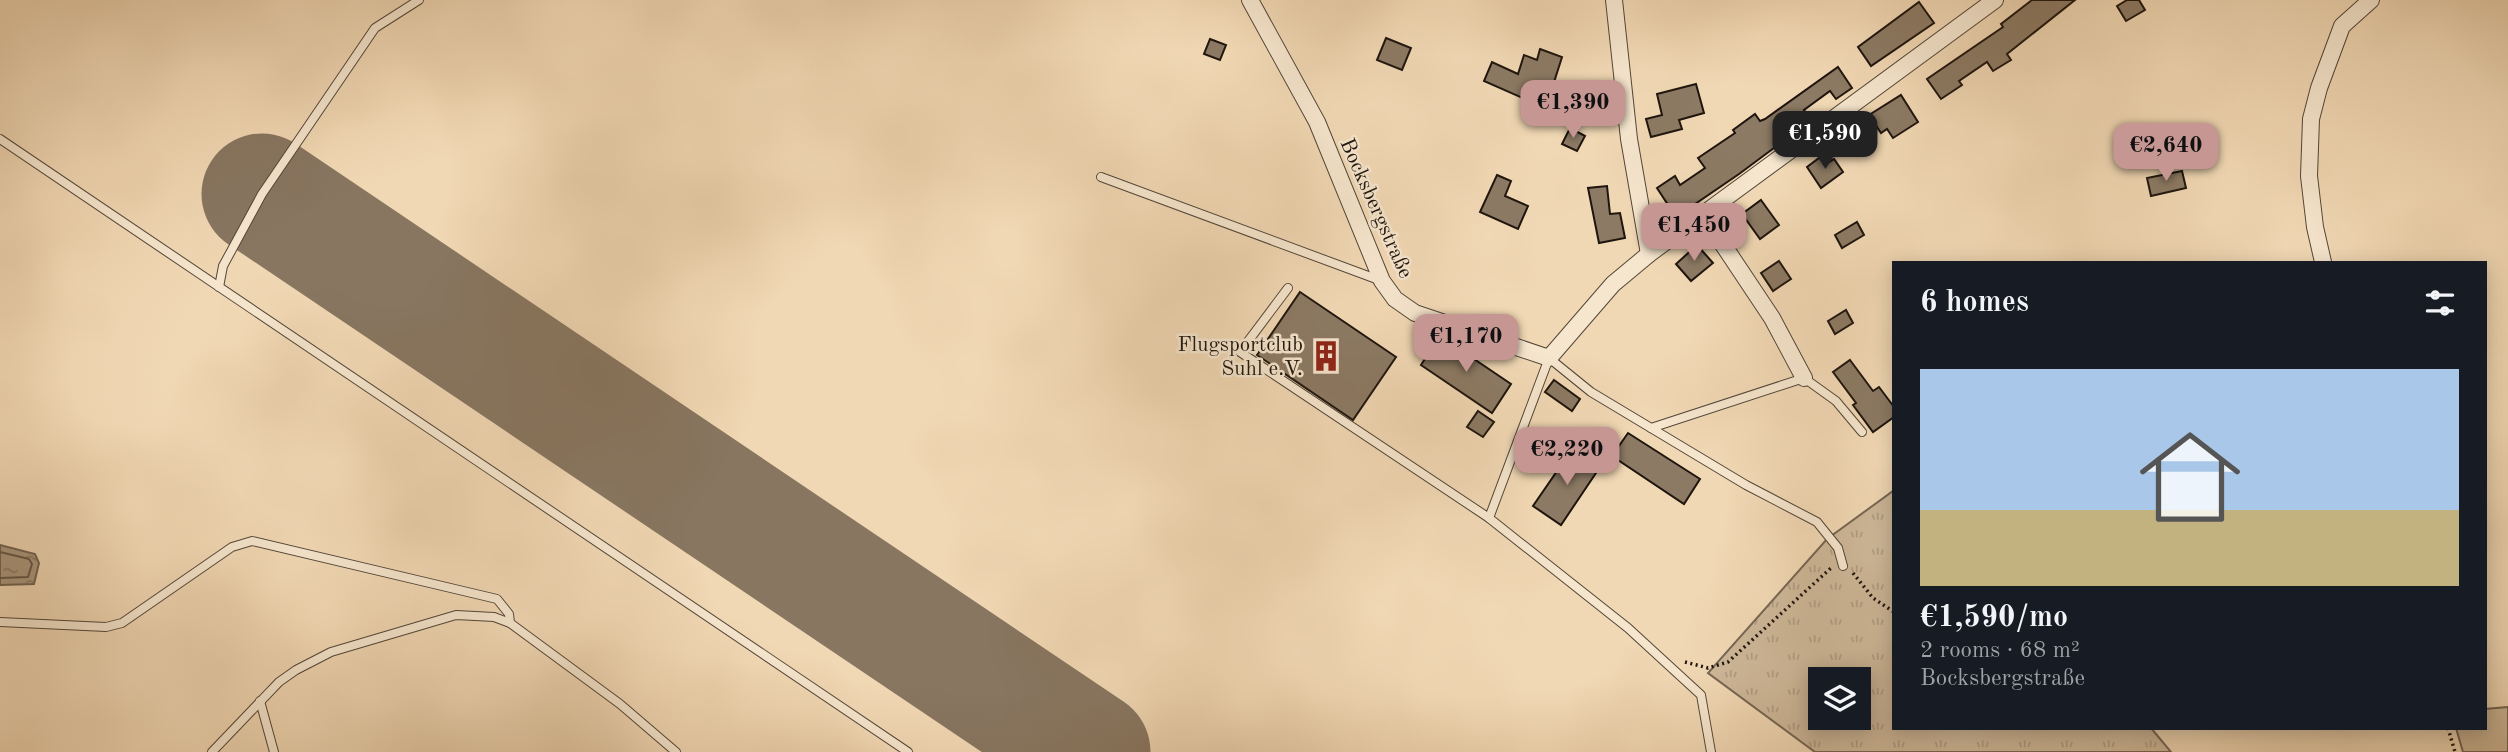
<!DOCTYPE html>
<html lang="en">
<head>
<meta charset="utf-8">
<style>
  body { margin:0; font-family:"Old Standard TT",serif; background:#242831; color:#f1f3f6; height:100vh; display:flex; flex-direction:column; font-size:26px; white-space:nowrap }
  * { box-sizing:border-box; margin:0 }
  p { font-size:23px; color:#9ea1a6 }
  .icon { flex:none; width:38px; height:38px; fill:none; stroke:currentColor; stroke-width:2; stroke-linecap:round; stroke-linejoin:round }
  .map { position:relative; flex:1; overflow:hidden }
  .sheet { position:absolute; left:1892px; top:261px; width:595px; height:469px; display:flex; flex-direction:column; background:#171b24; border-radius:0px; box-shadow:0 4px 18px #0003 }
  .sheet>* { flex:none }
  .tools { position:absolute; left:1808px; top:667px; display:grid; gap:14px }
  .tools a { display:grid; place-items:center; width:63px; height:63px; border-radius:0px; background:#171b24; box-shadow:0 4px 18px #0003; font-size:35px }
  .price { position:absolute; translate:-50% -60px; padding:0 16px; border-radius:14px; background:#c59692; color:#111; font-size:23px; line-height:46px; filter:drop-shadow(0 2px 4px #0008) }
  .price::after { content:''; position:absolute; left:50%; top:42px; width:21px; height:16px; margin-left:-10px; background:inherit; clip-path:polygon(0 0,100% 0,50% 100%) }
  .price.active { background:#222; color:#fff }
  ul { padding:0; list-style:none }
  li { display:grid; align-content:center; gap:14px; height:371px; padding:0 28px }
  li+li { border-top:2px solid #363941 }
  li span { display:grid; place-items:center; height:217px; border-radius:0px; color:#555 }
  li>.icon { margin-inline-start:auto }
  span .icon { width:126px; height:126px; fill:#fffc; stroke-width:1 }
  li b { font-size:30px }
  h2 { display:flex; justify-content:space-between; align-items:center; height:84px; padding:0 28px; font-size:30px }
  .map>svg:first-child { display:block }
</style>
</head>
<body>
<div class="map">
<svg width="2508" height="752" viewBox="0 0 2508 752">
  <defs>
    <pattern id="grass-tufts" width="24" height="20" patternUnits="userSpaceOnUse" patternTransform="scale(1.75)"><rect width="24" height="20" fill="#cdb798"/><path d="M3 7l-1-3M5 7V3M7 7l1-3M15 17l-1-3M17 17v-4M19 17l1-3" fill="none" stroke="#b09c82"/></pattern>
    <pattern id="water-ripples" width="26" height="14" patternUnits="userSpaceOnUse" patternTransform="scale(1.75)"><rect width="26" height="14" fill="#a9967c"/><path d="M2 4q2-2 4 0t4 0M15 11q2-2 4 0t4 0" fill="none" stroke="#897964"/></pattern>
  </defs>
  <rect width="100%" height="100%" fill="#f1d8b4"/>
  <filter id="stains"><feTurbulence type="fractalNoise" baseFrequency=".00286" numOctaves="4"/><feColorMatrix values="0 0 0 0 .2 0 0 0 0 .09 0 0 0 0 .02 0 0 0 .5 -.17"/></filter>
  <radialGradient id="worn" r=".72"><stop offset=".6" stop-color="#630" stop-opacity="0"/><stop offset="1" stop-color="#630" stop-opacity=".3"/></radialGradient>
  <!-- grass -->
  <path fill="url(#grass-tufts)" stroke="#766653" stroke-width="2" fill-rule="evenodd" d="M1893 491 1894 728H2151L2171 752H1815L1708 673 1827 539ZM1820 679H1858V718H1820Z"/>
  <!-- green -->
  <path fill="#cdb798" stroke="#766653" stroke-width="2" d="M2508 707V752H2463L2456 728H2485V709Z"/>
  <!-- water -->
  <path fill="url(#water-ripples)" stroke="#716250" stroke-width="2" d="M0 545 35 554 39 563 34 584 0 585Z"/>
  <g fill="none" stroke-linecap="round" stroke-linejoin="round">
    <!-- shore -->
    <path stroke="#645645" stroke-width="2" d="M0 552 29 559 32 564 28 577 0 578"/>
    <!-- runway -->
    <path stroke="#887661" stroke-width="121" d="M262 194 1090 752"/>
  </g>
  <!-- building -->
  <g fill="#8c7a64" stroke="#1e150e" stroke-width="2">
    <path d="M2032 0H2075L2007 54 2011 60 1993 71 1987 62 1959 81 1962 85 1941 99 1927 79 2003 27 2001 24Z"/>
    <path d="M2127 0H2139L2145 10 2126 21 2117 6Z"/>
    <path d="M1919 2 1934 23 1871 66 1858 47Z"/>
    <path d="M1386 38 1411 48 1402 70 1377 60Z"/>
    <path d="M1210 39 1226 45 1220 60 1204 54Z"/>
    <path d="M1540 49 1562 57 1548 101 1537 98 1534 103 1484 81 1492 62 1518 74 1524 55 1537 60Z"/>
    <path d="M1838 67 1852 88 1836 99 1830 91 1804 110 1810 118 1777 142 1778 145 1739 174 1676 217 1657 188 1675 176 1680 185 1705 168 1698 158 1735 133 1733 130 1755 114 1760 121 1765 119Z"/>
    <path d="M1696 84 1704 113 1679 120 1682 129 1651 137 1646 119 1662 115 1657 94Z"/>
    <path d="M1901 95 1918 122 1893 138 1887 129 1881 133 1869 115Z"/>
    <path d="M1570 128 1585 136 1577 151 1562 144Z"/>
    <path d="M1823 155 1828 163 1834 159 1843 172 1821 188 1807 167Z"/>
    <path d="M2182 171 2186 188 2151 196 2147 178Z"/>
    <path d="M1497 175 1511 181 1505 196 1528 206 1518 229 1480 212Z"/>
    <path d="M1607 186 1610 214 1620 213 1625 238 1599 243 1588 188Z"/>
    <path d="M1761 200 1779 225 1760 239 1742 214Z"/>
    <path d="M1857 222 1864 235 1842 248 1835 235Z"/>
    <path d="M1697 245 1713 263 1691 281 1676 264Z"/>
    <path d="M1779 261 1791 279 1773 291 1761 273Z"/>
    <path d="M1300 292 1396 357 1353 420 1257 355Z"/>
    <path d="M1846 310 1853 323 1835 334 1828 321Z"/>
    <path d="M1440 336 1511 384 1492 413 1421 365Z"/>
    <path d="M1850 360 1873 391 1879 387 1894 407V417L1873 432 1853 405 1856 403 1833 372Z"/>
    <path d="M1554 380 1580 399 1572 411 1545 392Z"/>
    <path d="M1478 411 1494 422 1483 437 1467 427Z"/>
    <path d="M1628 433 1700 479 1684 504 1612 456Z"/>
    <path d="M1573 448 1600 467 1561 525 1533 506Z"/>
  </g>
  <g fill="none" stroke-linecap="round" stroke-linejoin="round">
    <defs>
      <g id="lane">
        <path d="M0 139 908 752"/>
        <path d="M1101 177 1379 280"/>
        <path d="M219 287 223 266 262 194 375 28 419 0"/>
        <path d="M1288 288 1240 352 1489 518 1549 358 1591 392 1651 428 1804 378 1836 401 1862 432"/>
        <path d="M1651 428 1746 485 1817 522 1838 548 1843 566"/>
        <path d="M1489 518 1628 628 1701 695 1711 752"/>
        <path d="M0 622 106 627 122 623 232 547 252 541 497 599 509 614 510 623 620 704 676 752"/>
        <path d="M260 701 274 752"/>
        <path d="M212 752 279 682 296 670 331 652 456 615 494 617 510 623"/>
      </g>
      <g id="street">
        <path d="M1250 0 1317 122 1382 281 1395 299 1415 313 1549 358 1613 284 1649 254 1995 0"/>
        <path d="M1614 0 1629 139 1649 254"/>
        <path d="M1704 216 1772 318 1804 378"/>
        <path d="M2323 262 2315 227 2309 176 2311 119 2319 88 2342 26 2371 0"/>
      </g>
    </defs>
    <!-- lane casing -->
    <use href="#lane" stroke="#534638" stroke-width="10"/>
    <!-- street casing -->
    <use href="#street" stroke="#534638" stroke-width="18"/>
    <!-- path -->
    <g stroke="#1e150e" stroke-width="3.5" stroke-dasharray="2 3.5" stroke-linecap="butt">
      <path d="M1853 573 1873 598 1894 612"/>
      <path d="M1685 662 1708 668 1728 662 1831 568"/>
      <path d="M2448 728 2455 752"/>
    </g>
    <!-- lane -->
    <use href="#lane" stroke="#f6e6ce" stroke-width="8"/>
    <!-- street -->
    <use href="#street" stroke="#f6e6ce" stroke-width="16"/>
  </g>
  <!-- icons -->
  <defs>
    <symbol id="building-bare" viewBox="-9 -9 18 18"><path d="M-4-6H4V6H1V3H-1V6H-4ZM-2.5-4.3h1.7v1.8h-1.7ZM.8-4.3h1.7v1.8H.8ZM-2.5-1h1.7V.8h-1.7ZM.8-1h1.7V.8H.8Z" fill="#8f2418" stroke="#f6e6ce" stroke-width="2.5" paint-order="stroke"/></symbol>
  </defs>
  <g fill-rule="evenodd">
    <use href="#building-bare" x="1304" y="334" width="44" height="44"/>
  </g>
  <g text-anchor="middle" stroke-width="5" stroke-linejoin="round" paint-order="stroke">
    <!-- street labels -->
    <g font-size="21" fill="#1e150e" stroke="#f6e6ce">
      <text transform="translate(1377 208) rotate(66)" y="7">Bocksbergstraße</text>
    </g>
    <!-- poi labels -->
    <g font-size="21" fill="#1e150e" stroke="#f6e6ce" text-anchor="end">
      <text x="1303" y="351">Flugsportclub<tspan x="1303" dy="24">Suhl e.V.</tspan></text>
    </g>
  </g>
  <rect width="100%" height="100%" filter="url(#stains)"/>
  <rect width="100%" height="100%" fill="url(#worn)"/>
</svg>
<div class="tools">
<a><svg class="icon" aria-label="layers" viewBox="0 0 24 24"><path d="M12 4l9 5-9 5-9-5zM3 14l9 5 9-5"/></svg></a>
</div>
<b class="price" style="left:1573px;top:140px">€1,390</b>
<b class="price active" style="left:1825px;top:171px">€1,590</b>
<b class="price" style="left:2166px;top:183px">€2,640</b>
<b class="price" style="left:1694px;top:263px">€1,450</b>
<b class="price" style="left:1466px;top:374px">€1,170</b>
<b class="price" style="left:1567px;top:487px">€2,220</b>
<section class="sheet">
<h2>6 homes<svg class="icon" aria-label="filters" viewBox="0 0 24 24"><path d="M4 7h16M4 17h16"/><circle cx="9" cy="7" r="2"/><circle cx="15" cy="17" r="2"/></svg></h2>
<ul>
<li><span style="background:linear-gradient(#a9c7e8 65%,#c2b280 0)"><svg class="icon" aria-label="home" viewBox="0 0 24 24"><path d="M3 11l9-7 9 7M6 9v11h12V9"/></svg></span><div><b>€1,590/mo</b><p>2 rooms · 68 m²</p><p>Bocksbergstraße</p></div></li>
</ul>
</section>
</div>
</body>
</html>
